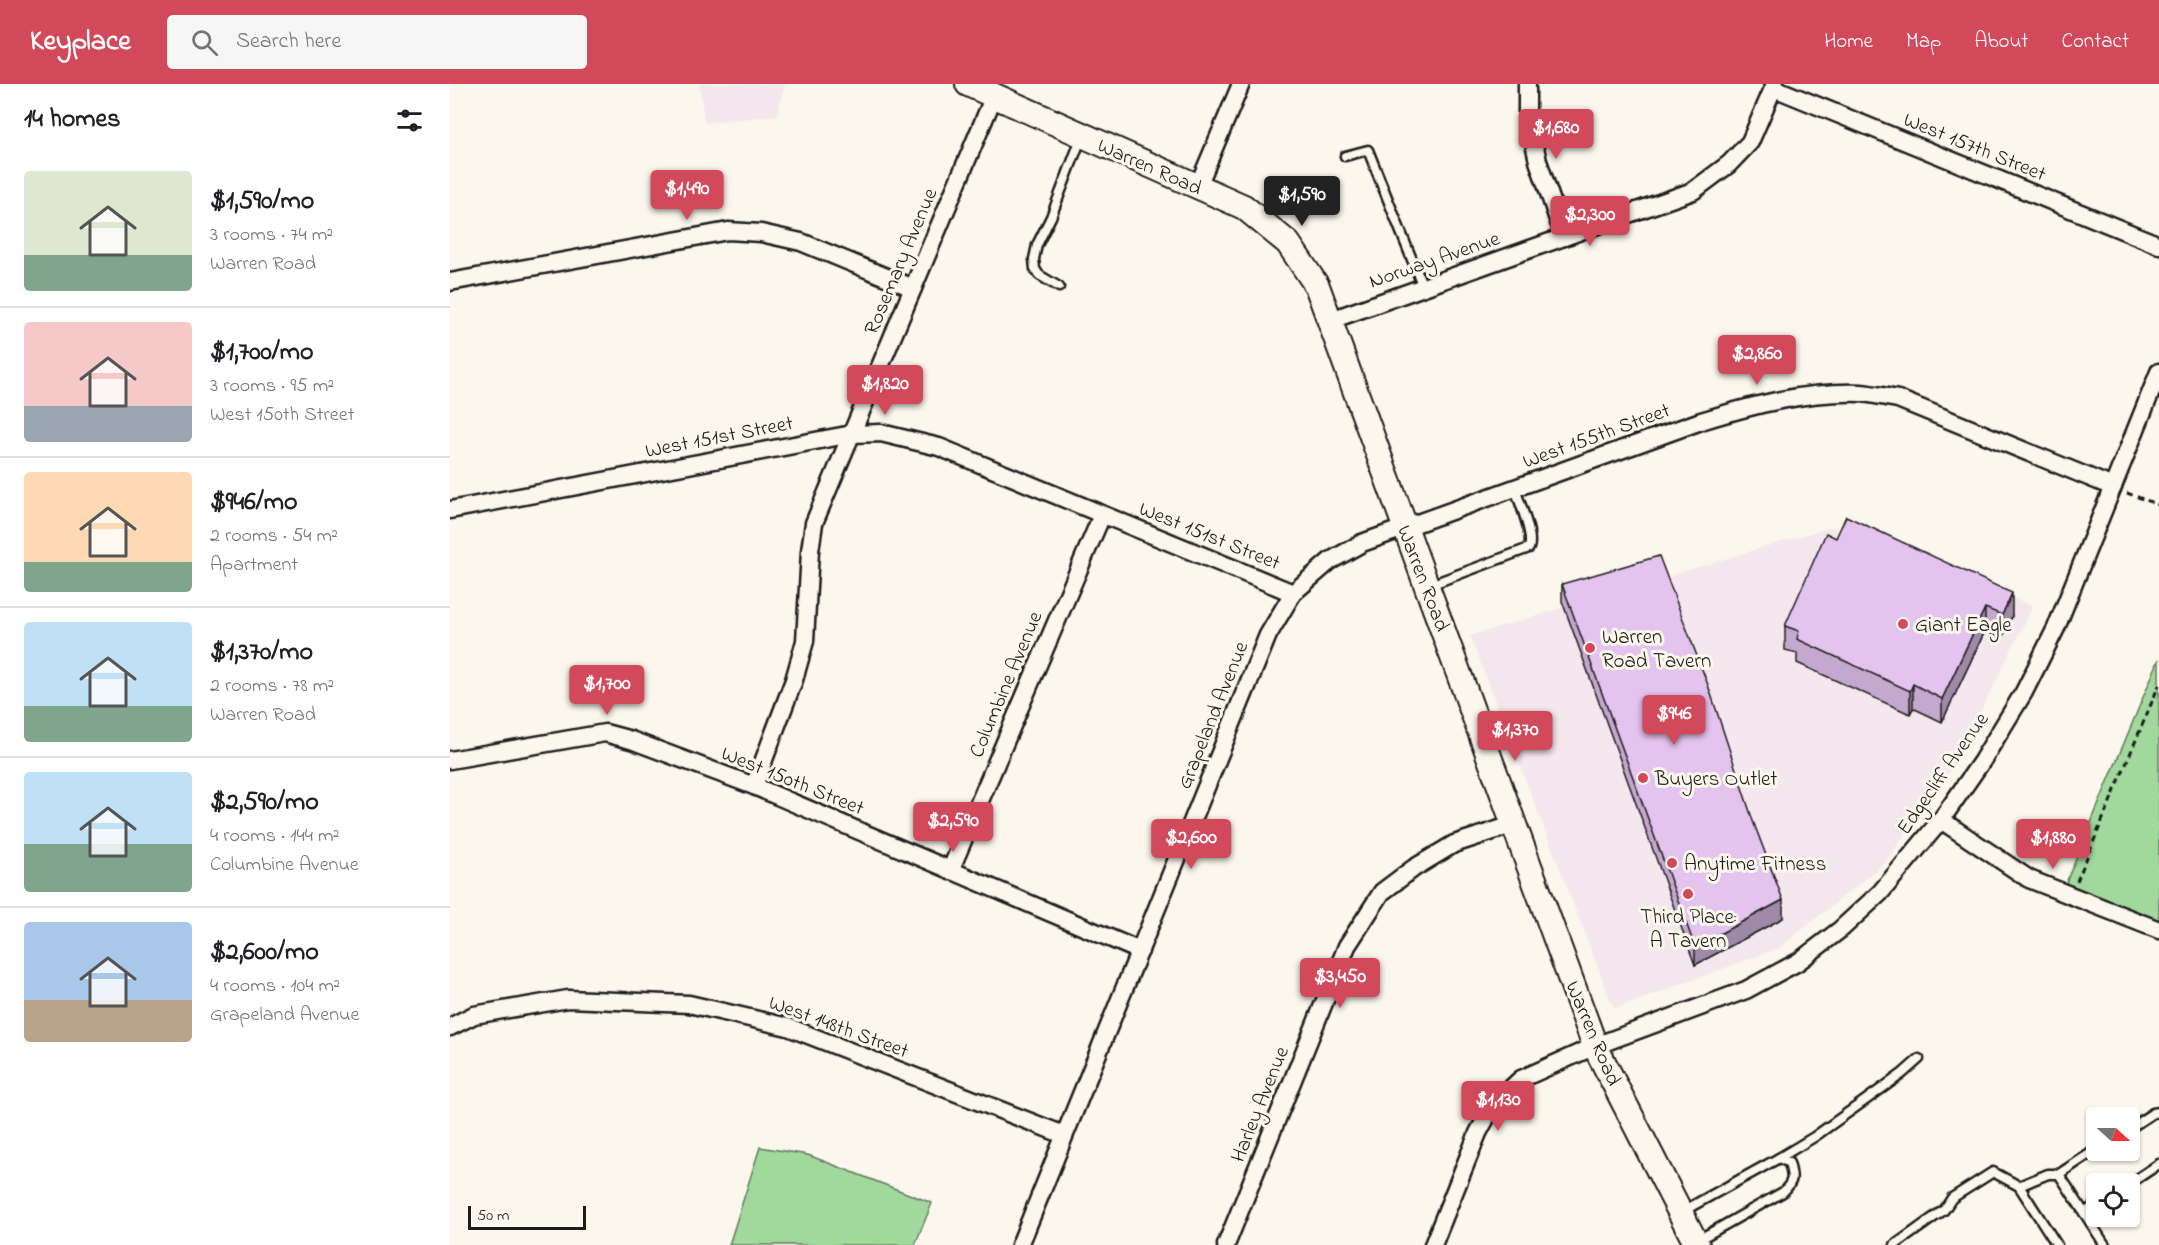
<!DOCTYPE html>
<html lang="en">
<head>
<meta charset="utf-8">
<style>
  body { margin:0; font-family:"Indie Flower",sans-serif; background:#f6f6f6; color:#202124; height:100vh; display:flex; flex-direction:column; font-size:22px; white-space:nowrap }
  * { box-sizing:border-box; margin:0 }
  p { font-size:20px; color:#757577 }
  .icon { flex:none; width:33px; height:33px; fill:none; stroke:currentColor; stroke-width:2; stroke-linecap:round; stroke-linejoin:round }
  .map { position:relative; flex:1; overflow:hidden }
  .details { display:flex; flex-direction:column; background:#fff; width:450px }
  .details>* { flex:none }
  .needle { width:39px; rotate:111deg }
  .controls { position:absolute; left:1636px; top:1023px; display:grid; gap:12px }
  .controls a { display:grid; place-items:center; width:54px; height:54px; border-radius:6px; background:#fff; box-shadow:0 2px 4px #0004; font-size:30px }
  .scale { position:absolute; left:18px; bottom:15px; width:118px; box-sizing:border-box; padding-left:6px; border:3px solid #1c1c1c; border-top:0; font-size:16px; line-height:21px; white-space:nowrap; color:#1c1c1c; -webkit-text-stroke:4px #fbf7ec; paint-order:stroke }
  .price { position:absolute; translate:-50% -51px; padding:0 14px; border-radius:6px; background:#d1495b; color:#fff; font-size:20px; line-height:39px; filter:drop-shadow(0 2px 3px #0008) }
  .price::after { content:''; position:absolute; left:50%; top:36px; width:18px; height:14px; margin-left:-9px; background:inherit; clip-path:polygon(0 0,100% 0,50% 100%) }
  .price.active { background:#222; color:#fff }
  ul { padding:0; list-style:none }
  li { display:flex; align-items:center; gap:18px; height:150px; padding:0 24px }
  li+li { border-top:2px solid #e0e0e0 }
  li span { display:grid; place-items:center; flex:none; width:168px; height:120px; border-radius:6px; color:#555 }
  li>.icon { margin-inline-start:auto }
  span .icon { width:72px; height:72px; fill:#fffc; stroke-width:1 }
  li b { font-size:26px }
  h2 { display:flex; justify-content:space-between; align-items:center; height:72px; padding:0 24px; font-size:26px }
  header { display:flex; align-items:center; gap:36px; box-sizing:border-box; height:84px; padding:0 30px; background:#d1495b; color:#fff }
  header strong { font-size:28px }
  nav { display:flex; gap:33px; margin-inline-start:auto; font-size:21px }
  .search { width:420px; height:54px; background:#f6f6f6; display:flex; align-items:center; gap:15px; box-sizing:border-box; padding:0 21px; border-radius:6px; color:#757577; font-size:22px }
  main { display:flex; flex:1; min-height:0 }
  .map>svg:first-child { display:block }
</style>
</head>
<body>
<header>
<strong>Keyplace</strong>
<div class="search"><svg class="icon" aria-label="search" viewBox="0 0 24 24"><circle cx="10" cy="10" r="6"/><path d="M15 15l6 6"/></svg>Search here</div>
<nav><a>Home</a><a>Map</a><a>About</a><a>Contact</a></nav>
</header>
<main>
<section class="details">
<h2>14 homes<svg class="icon" aria-label="filters" viewBox="0 0 24 24"><path d="M4 7h16M4 17h16"/><circle cx="9" cy="7" r="2"/><circle cx="15" cy="17" r="2"/></svg></h2>
<ul>
<li><span style="background:linear-gradient(#dfe7d0 70%,#7fa58c 0)"><svg class="icon" aria-label="home" viewBox="0 0 24 24"><path d="M3 11l9-7 9 7M6 9v11h12V9"/></svg></span><div><b>$1,590/mo</b><p>3 rooms · 74 m²</p><p>Warren Road</p></div></li>
<li><span style="background:linear-gradient(#f6c9c9 70%,#9aa5b1 0)"><svg class="icon" aria-label="home" viewBox="0 0 24 24"><path d="M3 11l9-7 9 7M6 9v11h12V9"/></svg></span><div><b>$1,700/mo</b><p>3 rooms · 95 m²</p><p>West 150th Street</p></div></li>
<li><span style="background:linear-gradient(#ffd9b3 75%,#7fa58c 0)"><svg class="icon" aria-label="home" viewBox="0 0 24 24"><path d="M3 11l9-7 9 7M6 9v11h12V9"/></svg></span><div><b>$946/mo</b><p>2 rooms · 54 m²</p><p>Apartment</p></div></li>
<li><span style="background:linear-gradient(#bfe0f5 70%,#7fa58c 0)"><svg class="icon" aria-label="home" viewBox="0 0 24 24"><path d="M3 11l9-7 9 7M6 9v11h12V9"/></svg></span><div><b>$1,370/mo</b><p>2 rooms · 78 m²</p><p>Warren Road</p></div></li>
<li><span style="background:linear-gradient(#bfe0f5 60%,#7fa58c 0)"><svg class="icon" aria-label="home" viewBox="0 0 24 24"><path d="M3 11l9-7 9 7M6 9v11h12V9"/></svg></span><div><b>$2,590/mo</b><p>4 rooms · 144 m²</p><p>Columbine Avenue</p></div></li>
<li><span style="background:linear-gradient(#a9c7e8 65%,#b9a48a 0)"><svg class="icon" aria-label="home" viewBox="0 0 24 24"><path d="M3 11l9-7 9 7M6 9v11h12V9"/></svg></span><div><b>$2,600/mo</b><p>4 rooms · 104 m²</p><p>Grapeland Avenue</p></div></li>
</ul>
</section>
<div class="map">
<svg width="1709" height="1161" viewBox="0 0 1709 1161">
  <rect width="100%" height="100%" fill="#fbf7ec"/>
  <filter id="ink" filterUnits="userSpaceOnUse"><feTurbulence type="fractalNoise" baseFrequency=".0167" numOctaves="2"/><feDisplacementMap in="SourceGraphic" scale="12" xChannelSelector="R" yChannelSelector="G"/><feConvolveMatrix kernelMatrix="1 2 1 2 8 2 1 2 1" color-interpolation-filters="sRGB"/></filter>
  <g filter="url(#ink)">
    <!-- built -->
    <g fill="#f4e7ed">
      <path d="M249 0H335L327 31 255 39Z"/>
      <path d="M1381 443 1583 522 1504 681 1434 780 1329 864 1164 925 1020 552Z"/>
    </g>
    <!-- green -->
    <g fill="#a1d99d" stroke="#5e7a5c" stroke-width="1.5">
      <path d="M1709 575V838L1615 801Z"/>
      <path d="M310 1063 358 1071 482 1119 465 1161H279Z"/>
    </g>
    <g fill="none" stroke-linecap="round" stroke-linejoin="round">
      <defs>
        <g id="lane">
          <path d="M895 72 918 66 973 203"/>
          <path d="M609 203 589 191 585 185 584 175 587 161 601 133 632 52"/>
          <path d="M980 501 1079 464C1084 451 1069 418 1065 404"/>
          <path d="M1680 1044 1703 1029 1709 1028"/>
          <path d="M1329 1074 1364 1053 1452 990 1469 975"/>
          <path d="M1609 1090 1647 1065"/>
          <path d="M1679 1100 1709 1080"/>
          <path d="M1569 1102 1598 1090H1609L1655 1161"/>
          <path d="M1233 1127 1329 1074 1339 1079C1343 1094 1344 1097 1333 1108L1248 1156"/>
          <path d="M1634 1129 1647 1120"/>
          <path d="M1445 1161 1494 1126 1502 1114 1543 1088 1569 1102 1607 1161"/>
        </g>
        <g id="street">
          <path d="M1077 0V28L1088 77 1114 153"/>
          <path d="M1324 4 1709 161"/>
          <path d="M748 102 791 0"/>
          <path d="M0 198 278 147 311 149 351 158 463 204"/>
          <path d="M881 236 1243 107 1279 80 1300 58 1325 0"/>
          <path d="M0 426 402 350 431 349 489 363 843 509"/>
          <path d="M0 676 155 649 181 656 304 702 690 867"/>
          <path d="M304 702 344 596 355 557 360 467 364 439 544 12"/>
          <path d="M1491 736 1579 795 1709 846"/>
          <path d="M500 787 652 431"/>
          <path d="M0 943 24 931 118 915 239 920 338 943 614 1051"/>
          <path d="M570 1161 818 551 843 509 880 477 912 459 1251 337C1303 321 1356 307 1411 309 1423 310 1436 313 1448 315L1663 403"/>
          <path d="M776 1161 897 862 932 808 964 784 1004 760 1065 740"/>
          <path d="M983 1161 1028 1049 1043 1021 1071 995 1145 962 1296 906 1348 878 1391 845 1430 809 1491 736 1532 677 1574 608 1606 544 1709 288"/>
        </g>
        <path id="secondary" d="M518 0 794 123 838 159 867 202 1145 962 1247 1161"/>
      </defs>
      <!-- lane casing -->
      <use href="#lane" stroke="#1c1c1c" stroke-width="13"/>
      <!-- street casing -->
      <use href="#street" stroke="#1c1c1c" stroke-width="21"/>
      <!-- secondary casing -->
      <use href="#secondary" stroke="#1c1c1c" stroke-width="28"/>
      <!-- path -->
      <g stroke="#1c1c1c" stroke-width="3" stroke-dasharray="6 4.5" stroke-linecap="butt">
        <path d="M1677 409 1709 421"/>
        <path d="M1627 797 1709 601"/>
      </g>
      <!-- lane -->
      <use href="#lane" stroke="#fbf7ec" stroke-width="8"/>
      <!-- street -->
      <use href="#street" stroke="#fbf7ec" stroke-width="16"/>
      <!-- secondary -->
      <use href="#secondary" stroke="#fbf7ec" stroke-width="24"/>
    </g>
    <!-- wall -->
    <g fill="#c5a8ce" stroke="#1c1c1c" stroke-width="1.5">
      <path d="M1386 454 1562 532 1552 555 1535 547 1492 638 1463 624 1460 630 1347 579V569L1335 566V542Z"/>
      <path d="M1112 500 1333 834 1245 881 1112 517Z"/>
    </g>
    <!-- shaded-wall -->
    <g fill="#a088a7" stroke="#1c1c1c" stroke-width="1.5">
      <path d="M1562 509V532L1552 555V531Z"/>
      <path d="M1535 524V547L1492 638V615Z"/>
      <path d="M1463 600V624L1460 630V607Z"/>
      <path d="M1333 816V834L1245 881V863Z"/>
    </g>
    <!-- building -->
    <g fill="#e5c3ef" stroke="#1c1c1c" stroke-width="1.5">
      <path d="M1396 432 1562 509 1552 531 1535 524 1492 615 1463 600 1460 607 1347 555 1349 547 1335 542 1376 449 1386 454Z"/>
      <path d="M1209 472 1258 601 1303 737 1333 816 1245 863 1112 500Z"/>
    </g>
  </g>
  <!-- markers -->
  <g fill="#d1495b" stroke="#fbf7ec" stroke-width="2">
    <circle cx="1453" cy="540" r="6"/>
    <circle cx="1140" cy="564" r="6"/>
    <circle cx="1193" cy="694" r="6"/>
    <circle cx="1222" cy="779" r="6"/>
    <circle cx="1238" cy="810" r="6"/>
  </g>
  <g text-anchor="middle" stroke-width="6" stroke-linejoin="round" paint-order="stroke">
    <!-- street labels -->
    <g font-size="21" fill="#1c1c1c" stroke="#fbf7ec">
      <text transform="translate(1525 62) rotate(22)" y="7">West 157th Street</text>
      <text transform="translate(700 82) rotate(24)" y="7">Warren Road</text>
      <text transform="translate(984 175) rotate(-19)" y="7">Norway Avenue</text>
      <text transform="translate(450 177) rotate(-67)" y="7">Rosemary Avenue</text>
      <text transform="translate(1146 351) rotate(-20)" y="7">West 155th Street</text>
      <text transform="translate(269 352) rotate(-11)" y="7">West 151st Street</text>
      <text transform="translate(760 451) rotate(22)" y="7">West 151st Street</text>
      <text transform="translate(974 494) rotate(69)" y="7">Warren Road</text>
      <text transform="translate(555 600) rotate(-67)" y="7">Columbine Avenue</text>
      <text transform="translate(762 631) rotate(-68)" y="7">Grapeland Avenue</text>
      <text transform="translate(1492 689) rotate(-55)" y="7">Edgecliff Avenue</text>
      <text transform="translate(343 696) rotate(22)" y="7">West 150th Street</text>
      <text transform="translate(389 942) rotate(20)" y="7">West 148th Street</text>
      <text transform="translate(1144 949) rotate(67)" y="7">Warren Road</text>
      <text transform="translate(809 1020) rotate(-68)" y="7">Harley Avenue</text>
    </g>
    <!-- poi labels -->
    <g font-size="21" fill="#1c1c1c" stroke="#fbf7ec" text-anchor="start">
      <text x="1465" y="547">Giant Eagle</text>
      <text x="1152" y="559">Warren<tspan x="1152" dy="24">Road Tavern</tspan></text>
      <text x="1205" y="701">Buyers Outlet</text>
      <text x="1234" y="786">Anytime Fitness</text>
      <text x="1238" y="839" text-anchor="middle">Third Place:<tspan x="1238" dy="24">A Tavern</tspan></text>
    </g>
  </g>
</svg>
<div class="controls">
<a><svg class="needle" viewBox="-14 -14 28 28"><path d="M0-13l5 13h-10z" fill="#e53935"/><path d="M0 13l5-13h-10z" fill="#757577"/></svg></a>
<a><svg class="icon" aria-label="locate" viewBox="0 0 24 24"><circle cx="12" cy="12" r="6"/><path d="M12 2v4M12 18v4M2 12h4M18 12h4"/></svg></a>
</div>
<div class="scale">50 m</div>
<b class="price" style="left:1106px;top:76px">$1,680</b>
<b class="price" style="left:237px;top:137px">$1,490</b>
<b class="price active" style="left:852px;top:143px">$1,590</b>
<b class="price" style="left:1140px;top:163px">$2,300</b>
<b class="price" style="left:1307px;top:302px">$2,860</b>
<b class="price" style="left:435px;top:332px">$1,820</b>
<b class="price" style="left:157px;top:632px">$1,700</b>
<b class="price" style="left:1224px;top:662px">$946</b>
<b class="price" style="left:1065px;top:678px">$1,370</b>
<b class="price" style="left:503px;top:769px">$2,590</b>
<b class="price" style="left:741px;top:786px">$2,600</b>
<b class="price" style="left:1603px;top:786px">$1,880</b>
<b class="price" style="left:890px;top:925px">$3,450</b>
<b class="price" style="left:1048px;top:1048px">$1,130</b>
</div>
</main>
</body>
</html>
